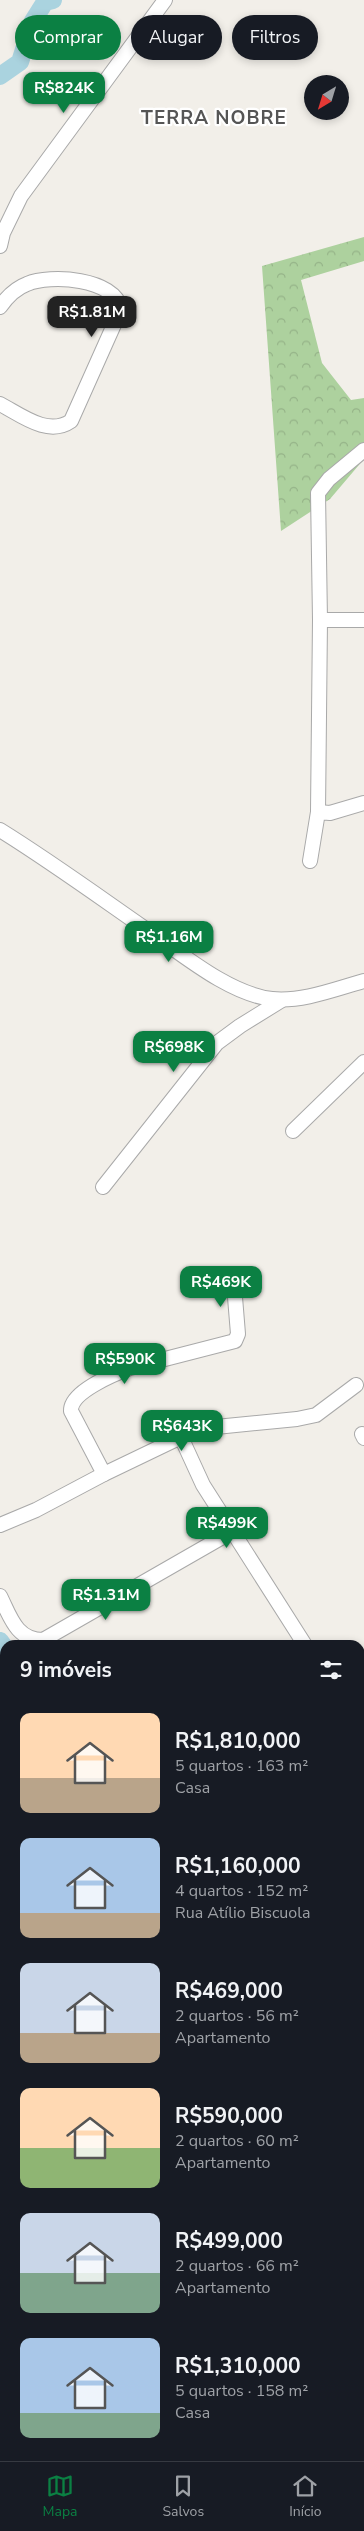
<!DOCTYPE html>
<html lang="pt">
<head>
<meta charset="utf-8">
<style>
  body { margin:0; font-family:"Nunito Sans",sans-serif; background:#20242c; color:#f1f3f6; height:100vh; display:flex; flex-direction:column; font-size:19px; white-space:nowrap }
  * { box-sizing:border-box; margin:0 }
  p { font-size:16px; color:#9ea1a6 }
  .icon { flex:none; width:28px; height:28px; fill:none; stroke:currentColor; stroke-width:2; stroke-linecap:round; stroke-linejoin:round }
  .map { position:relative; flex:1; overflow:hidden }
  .details { position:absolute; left:0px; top:1640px; width:365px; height:821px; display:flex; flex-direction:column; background:#171b24; border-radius:15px 15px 0 0; box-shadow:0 2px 8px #0003 }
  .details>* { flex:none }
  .hud { position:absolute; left:15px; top:15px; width:335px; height:45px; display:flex; gap:10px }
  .needle { width:32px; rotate:218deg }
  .tools { position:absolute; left:304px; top:75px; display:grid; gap:10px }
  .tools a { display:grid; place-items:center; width:45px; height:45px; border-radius:50%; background:#171b24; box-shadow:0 2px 8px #0003; font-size:25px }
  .price { position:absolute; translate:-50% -42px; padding:0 11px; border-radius:10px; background:#0b8043; color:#fff; font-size:16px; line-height:32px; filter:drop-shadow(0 1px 2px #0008) }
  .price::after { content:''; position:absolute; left:50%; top:30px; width:15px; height:11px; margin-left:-8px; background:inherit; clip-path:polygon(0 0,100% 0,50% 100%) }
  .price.selected { background:#222; color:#fff }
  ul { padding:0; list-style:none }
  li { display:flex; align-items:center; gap:15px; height:125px; padding:0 20px }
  li span { display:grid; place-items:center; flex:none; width:140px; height:100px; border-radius:10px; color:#555 }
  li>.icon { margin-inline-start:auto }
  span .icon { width:60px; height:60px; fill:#fffc; stroke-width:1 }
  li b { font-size:21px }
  h2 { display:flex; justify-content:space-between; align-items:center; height:60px; padding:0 20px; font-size:21px }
  .tag { padding:0 18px; border-radius:22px; background:#171b24; box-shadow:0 2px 8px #0003; font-size:18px; line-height:45px }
  .tag.selected { background:#0b8043; color:#fff }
  .dock { display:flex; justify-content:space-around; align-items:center; height:70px; border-top:1px solid #363941; background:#171b24; font-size:14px; color:#9ea1a6 }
  .dock a { display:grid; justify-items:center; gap:2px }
  .dock .selected { color:#0b8043 }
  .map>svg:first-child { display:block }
</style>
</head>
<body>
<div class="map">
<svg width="364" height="2461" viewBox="0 0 364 2461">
  <defs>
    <pattern id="forest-crowns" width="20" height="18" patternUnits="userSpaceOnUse" patternTransform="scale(1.25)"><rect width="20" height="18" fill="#add19e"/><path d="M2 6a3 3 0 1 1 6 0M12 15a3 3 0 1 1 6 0" fill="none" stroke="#95b388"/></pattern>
  </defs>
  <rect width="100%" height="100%" fill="#f2efe9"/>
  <!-- forest -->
  <g fill="url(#forest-crowns)">
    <path d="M364 237V261L301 280 322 363 351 400 364 398V459L330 499 281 531 262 266Z"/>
    <path d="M360 1862 364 1871V2084H360Z"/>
    <path d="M0 2129 5 2135V2456H165L169 2461H0Z"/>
  </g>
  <!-- water -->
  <path fill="#aad3df" d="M5 2023V2106L0 2087V2039L3 2034Z"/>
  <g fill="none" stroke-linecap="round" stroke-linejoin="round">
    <!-- river -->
    <g stroke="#aad3df" stroke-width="18">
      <path d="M0 76 20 62 33 21 45 2 53 0"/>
      <path d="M0 1641 5 1648"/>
      <path d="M5 1761 3 1772 5 1831"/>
      <path d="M0 1911 5 1867"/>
      <path d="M0 2190 5 2193"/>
      <path d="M0 2363 5 2361"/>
      <path d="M0 2426 5 2428"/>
      <path d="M98 2456 105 2461"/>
    </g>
    <defs>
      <g id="minor">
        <path d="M0 246 3 233 21 196 165 0"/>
        <path d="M0 307C7 297 16 288 27 284 50 274 115 278 121 309L71 421C48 437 21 415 0 404"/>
        <path d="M320 620H364"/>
        <path d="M318 812 320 620 318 493 329 479 364 450"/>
        <path d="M0 830C50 861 98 896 147 930 182 954 229 994 272 999 303 1002 335 989 364 981"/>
        <path d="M310 861 318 812 330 813 364 803"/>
        <path d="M293 1131 364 1062"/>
        <path d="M103 1187 217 1043 240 1026 282 1000"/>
        <path d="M362 1434 364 1438"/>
        <path d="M181 1437 203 1485 305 1645"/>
        <path d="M104 1474 71 1411C70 1392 114 1374 130 1368L235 1341 238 1334 234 1285"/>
        <path d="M0 1525 36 1510 104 1474 181 1437 216 1427 297 1419 316 1415 356 1385"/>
        <path d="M0 1596C10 1616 16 1640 43 1640L233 1531"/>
        <path d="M360 1683 364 1681"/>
        <path d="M360 2104 364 2103"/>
        <path d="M360 2245 364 2243"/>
        <path d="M360 2386 364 2385"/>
        <path d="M9 2456 16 2461"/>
        <path d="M215 2456 224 2461"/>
        <path d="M258 2461 263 2456"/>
      </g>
    </defs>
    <!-- minor casing -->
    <use href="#minor" stroke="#a9a9a9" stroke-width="16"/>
    <!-- minor -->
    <use href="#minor" stroke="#fff" stroke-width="14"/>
  </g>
  <g text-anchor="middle" stroke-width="4.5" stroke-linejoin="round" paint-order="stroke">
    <!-- district labels -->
    <g font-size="19" font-weight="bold" letter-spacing="1" fill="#555" stroke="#fff">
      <text x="214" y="124">TERRA NOBRE</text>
    </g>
  </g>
</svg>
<div class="tools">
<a><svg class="needle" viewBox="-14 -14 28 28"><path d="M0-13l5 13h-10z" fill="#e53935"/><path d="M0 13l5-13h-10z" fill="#9ea1a6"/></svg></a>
</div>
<b class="price" style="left:64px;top:114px">R$824K</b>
<b class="price selected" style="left:92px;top:338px">R$1.81M</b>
<b class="price" style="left:169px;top:963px">R$1.16M</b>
<b class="price" style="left:174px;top:1073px">R$698K</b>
<b class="price" style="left:221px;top:1308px">R$469K</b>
<b class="price" style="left:125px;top:1385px">R$590K</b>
<b class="price" style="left:182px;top:1452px">R$643K</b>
<b class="price" style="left:227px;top:1549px">R$499K</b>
<b class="price" style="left:106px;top:1621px">R$1.31M</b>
<div class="hud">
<a class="tag selected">Comprar</a>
<a class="tag">Alugar</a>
<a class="tag">Filtros</a>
</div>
<section class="details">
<h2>9 imóveis<svg class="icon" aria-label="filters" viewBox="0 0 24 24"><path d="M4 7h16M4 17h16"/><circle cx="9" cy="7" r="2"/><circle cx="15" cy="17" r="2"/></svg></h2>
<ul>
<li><span style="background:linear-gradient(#ffd9b3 65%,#b9a48a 0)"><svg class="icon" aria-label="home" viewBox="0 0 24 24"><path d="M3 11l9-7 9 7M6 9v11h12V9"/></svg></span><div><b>R$1,810,000</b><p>5 quartos · 163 m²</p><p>Casa</p></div></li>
<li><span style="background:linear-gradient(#a9c7e8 75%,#b9a48a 0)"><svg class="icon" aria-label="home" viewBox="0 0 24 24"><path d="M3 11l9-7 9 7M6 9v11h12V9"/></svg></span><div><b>R$1,160,000</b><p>4 quartos · 152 m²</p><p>Rua Atílio Biscuola</p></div></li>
<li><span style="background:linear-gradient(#c9d6e8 70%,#b9a48a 0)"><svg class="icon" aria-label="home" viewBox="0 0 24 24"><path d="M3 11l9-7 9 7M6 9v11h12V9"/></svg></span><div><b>R$469,000</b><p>2 quartos · 56 m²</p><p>Apartamento</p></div></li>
<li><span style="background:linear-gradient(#ffd9b3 60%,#8fb573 0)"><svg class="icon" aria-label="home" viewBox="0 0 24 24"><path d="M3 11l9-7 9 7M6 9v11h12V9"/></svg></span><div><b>R$590,000</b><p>2 quartos · 60 m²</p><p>Apartamento</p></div></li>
<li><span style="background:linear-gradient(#c9d6e8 60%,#7fa58c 0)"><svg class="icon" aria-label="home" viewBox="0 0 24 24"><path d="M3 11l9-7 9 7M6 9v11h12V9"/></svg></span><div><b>R$499,000</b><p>2 quartos · 66 m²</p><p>Apartamento</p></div></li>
<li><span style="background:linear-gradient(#a9c7e8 75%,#7fa58c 0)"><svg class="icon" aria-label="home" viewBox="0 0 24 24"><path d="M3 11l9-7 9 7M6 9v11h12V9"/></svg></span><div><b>R$1,310,000</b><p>5 quartos · 158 m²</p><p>Casa</p></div></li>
</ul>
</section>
</div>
<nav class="dock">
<a class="selected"><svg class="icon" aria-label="map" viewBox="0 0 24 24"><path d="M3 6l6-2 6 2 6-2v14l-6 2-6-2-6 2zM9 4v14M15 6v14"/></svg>Mapa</a>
<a><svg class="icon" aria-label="saved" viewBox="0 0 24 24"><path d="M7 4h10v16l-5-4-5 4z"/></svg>Salvos</a>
<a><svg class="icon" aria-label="home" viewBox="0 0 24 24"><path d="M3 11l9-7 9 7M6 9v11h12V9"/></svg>Início</a>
</nav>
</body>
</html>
